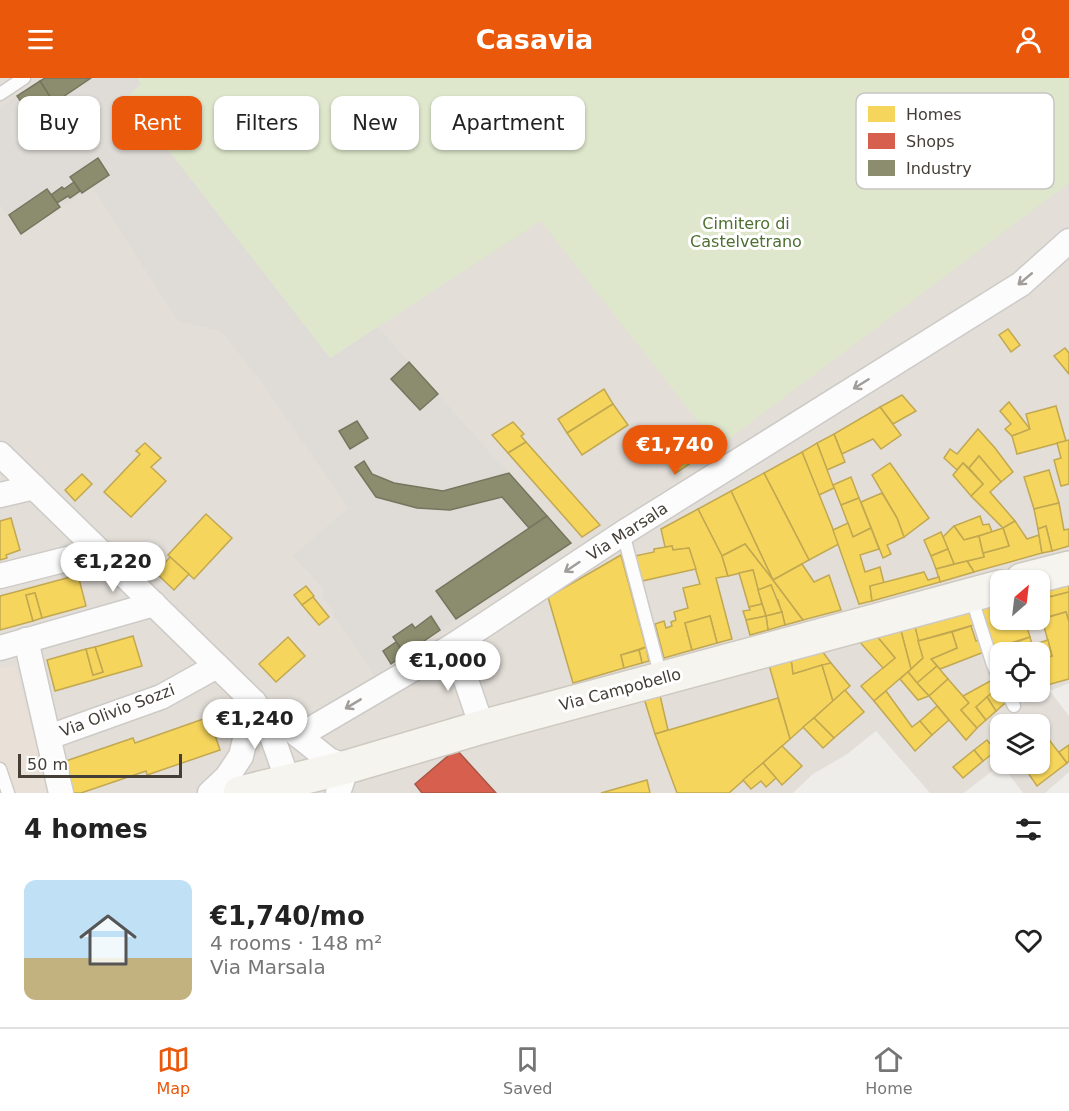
<!DOCTYPE html>
<html lang="en">
<head>
<meta charset="utf-8">
<style>
  body { margin:0; font-family:"DejaVu Sans",sans-serif; background:#f6f6f6; color:#222; height:100vh; display:flex; flex-direction:column; font-size:22px; white-space:nowrap }
  * { box-sizing:border-box; margin:0 }
  p { font-size:20px; color:#767676 }
  .icon { flex:none; width:33px; height:33px; fill:none; stroke:currentColor; stroke-width:2; stroke-linecap:round; stroke-linejoin:round }
  .map { position:relative; height:715px; overflow:hidden }
  .sheet { display:flex; flex-direction:column; background:#fff; flex:1 }
  .sheet>* { flex:none }
  .banner { position:absolute; left:18px; top:18px; width:600px; height:54px; display:flex; gap:12px }
  .needle { width:39px; rotate:28deg }
  .controls { position:absolute; left:990px; top:492px; display:grid; gap:12px }
  .controls a { display:grid; place-items:center; width:60px; height:60px; border-radius:12px; background:#fff; box-shadow:0 2px 4px #0004; font-size:30px }
  .scale { position:absolute; left:18px; bottom:15px; width:164px; box-sizing:border-box; padding-left:6px; border:3px solid #443e37; border-top:0; font-size:16px; line-height:21px; white-space:nowrap; color:#443e37; -webkit-text-stroke:4px #fff; paint-order:stroke }
  .price { position:absolute; translate:-50% -51px; padding:0 14px; border-radius:21px; background:#fff; color:#222; font-size:20px; line-height:39px; filter:drop-shadow(0 2px 3px #0008) }
  .price::after { content:''; position:absolute; left:50%; top:36px; width:18px; height:14px; margin-left:-9px; background:inherit; clip-path:polygon(0 0,100% 0,50% 100%) }
  .price.on { background:#ea580c; color:#fff }
  ul { padding:0; list-style:none }
  li { display:flex; align-items:center; gap:18px; height:150px; padding:0 24px }
  li+li { border-top:2px solid #e0e0e0 }
  li span { display:grid; place-items:center; flex:none; width:168px; height:120px; border-radius:12px; color:#555 }
  li>.icon { margin-inline-start:auto }
  span .icon { width:72px; height:72px; fill:#fffc; stroke-width:1 }
  li b { font-size:26px }
  h2 { display:flex; justify-content:space-between; align-items:center; height:72px; padding:0 24px; font-size:26px }
  .pill { padding:0 21px; border-radius:12px; background:#fff; box-shadow:0 2px 4px #0004; font-size:21px; line-height:54px }
  .pill.on { background:#ea580c; color:#fff }
  header { display:flex; justify-content:space-between; align-items:center; height:78px; padding:0 24px; background:#ea580c; color:#fff; font-size:27px; font-weight:800 }
  .dock { display:flex; justify-content:space-around; align-items:center; height:84px; border-top:2px solid #e0e0e0; background:#fff; font-size:16px; color:#767676 }
  .dock a { display:grid; justify-items:center; gap:3px }
  .dock .on { color:#ea580c }
  .map>svg:first-child { display:block }
</style>
</head>
<body>
<header><svg class="icon" aria-label="menu" viewBox="0 0 24 24"><path d="M4 6h16M4 12h16M4 18h16"/></svg>Casavia<svg class="icon" aria-label="person" viewBox="0 0 24 24"><circle cx="12" cy="8" r="4"/><path d="M4 21q1-7 8-7t8 7"/></svg></header>
<div class="map">
<svg width="1069" height="715" viewBox="0 0 1069 715">
  <rect width="100%" height="100%" fill="#efedea"/>
  <!-- residential -->
  <path fill="#e3ded8" fill-rule="evenodd" d="M0 0H1069V605L1050 613 1069 638V694L1045 715H1023L1001 686 964 715H930L876 653 846 677 813 696 793 715H0ZM1000 502H1040V542H1000ZM1000 574H1040V614H1000ZM1000 646H1040V686H1000Z"/>
  <!-- commercial -->
  <path fill="#e9e1d7" d="M15 588 49 715H0V591Z"/>
  <!-- industrial -->
  <path fill="#dfdcd8" d="M91 0H137L141 6 127 19 331 280 378 249 571 465 405 576 376 599 333 537 335 534 323 520V511L293 478 348 430 263 306 221 253 178 243 92 109 21 156 0 127V30L17 18 33 41Z"/>
  <!-- green -->
  <path fill="#dee7cc" d="M137 0H1069V105L718 369 541 143 330 280 127 19 141 6Z"/>
  <!-- homes -->
  <g fill="#f6d55c" stroke="#c1a851" stroke-width="1.5">
    <path d="M1008 251 1020 267 1011 274 999 257Z"/>
    <path d="M1065 270 1069 275V296L1054 278Z"/>
    <path d="M604 311 613 326 567 355 558 341Z"/>
    <path d="M902 317 916 333 893 346 880 329Z"/>
    <path d="M1009 324 1030 351 1012 358 1005 351 1011 346 1000 333Z"/>
    <path d="M613 326 628 347 582 377 567 355Z"/>
    <path d="M1056 328 1066 363 1017 376 1012 358 1030 351 1026 336Z"/>
    <path d="M880 329 901 357 881 371 873 361 842 376 834 356Z"/>
    <path d="M513 344 524 356 521 358 526 364 508 375 492 357Z"/>
    <path d="M702 351 714 369 676 395 663 376Z"/>
    <path d="M978 351 995 370 1013 394 1001 404 979 378 969 390 963 385 957 392 944 380 950 371 957 376Z"/>
    <path d="M834 356 845 384 827 392 817 365Z"/>
    <path d="M1069 362V406L1061 408 1054 382 1061 380 1057 365Z"/>
    <path d="M526 364 600 447 582 459 508 375Z"/>
    <path d="M145 365 161 380 151 389 166 403 131 439 104 414 140 376 136 373Z"/>
    <path d="M817 365 834 410 819 417 802 374Z"/>
    <path d="M802 374 839 466 809 482 764 395Z"/>
    <path d="M979 378 1001 404 990 414 1015 443 1003 450 971 418 983 406 969 390Z"/>
    <path d="M890 385 929 440 904 459 897 440 872 397Z"/>
    <path d="M963 385 983 406 971 418 953 397Z"/>
    <path d="M1049 392 1059 425 1034 431 1024 399Z"/>
    <path d="M764 395 809 482 773 502 731 413Z"/>
    <path d="M82 396 92 406 75 423 65 412Z"/>
    <path d="M851 399 859 420 841 427 833 407Z"/>
    <path d="M731 413 773 502 745 466 722 478 698 431Z"/>
    <path d="M882 415 897 440 904 459 887 467 891 476 883 480 861 424Z"/>
    <path d="M859 420 871 450 853 459 841 427Z"/>
    <path d="M1059 425 1064 452 1069 451V468L1052 473 1046 448 1038 451 1034 431Z"/>
    <path d="M698 431 722 478 728 498 716 500 732 561 717 565 710 538 685 545 692 572 664 580 655 546 664 543 666 550 672 548 671 544 676 542 674 534 688 530 683 510 700 506 689 470 673 472 672 468 665 469 661 451Z"/>
    <path d="M206 436 232 460 194 501 168 477Z"/>
    <path d="M980 438 983 447 989 446 992 454 964 462 954 448Z"/>
    <path d="M11 440 20 472 6 477 7 480 0 482V443Z"/>
    <path d="M1015 443 1027 461 1039 457 1042 475 974 494 967 483 984 479 983 475 1009 468 1003 450Z"/>
    <path d="M848 445 853 459 871 450 879 471 860 477 865 494 880 489 884 505 870 508 872 523 859 526 833 452Z"/>
    <path d="M954 448 964 462 979 458 984 479 954 486 943 459Z"/>
    <path d="M1046 448 1052 473 1042 475 1038 451Z"/>
    <path d="M1003 450 1009 468 983 475 979 458Z"/>
    <path d="M941 454 948 471 931 478 924 462Z"/>
    <path d="M745 466 773 502 803 542 785 547 778 522 776 523 771 507 758 512 753 492 728 498 722 478Z"/>
    <path d="M672 468 673 472 689 470 696 491 642 503 635 478 654 474V471Z"/>
    <path d="M948 471 954 486 936 491 931 478Z"/>
    <path d="M621 477 646 569 621 577 624 590 573 605 548 519Z"/>
    <path d="M170 479 189 496 174 512 156 495Z"/>
    <path d="M967 483 974 494 940 504 936 491Z"/>
    <path d="M802 486 814 504 829 497 841 532 803 542 773 502Z"/>
    <path d="M753 492 762 526 749 529 739 495Z"/>
    <path d="M924 494 928 502 939 499 940 504 872 523 870 508Z"/>
    <path d="M78 497 86 528 42 540 35 515 26 517 33 543 0 552V518Z"/>
    <path d="M1069 502V514L1049 519 1046 509Z"/>
    <path d="M771 507 782 534 766 538 758 512Z"/>
    <path d="M306 508 314 518 302 527 294 517Z"/>
    <path d="M1046 509 1049 519 1069 514V544L1066 534 1040 541V511Z"/>
    <path d="M35 515 42 540 33 543 26 517Z"/>
    <path d="M313 519 329 539 319 547 302 527Z"/>
    <path d="M1000 521V542H1025L1030 559 994 570 980 527Z"/>
    <path d="M762 526 766 538 746 542 743 533 750 532 749 529Z"/>
    <path d="M971 530 977 546 918 563 914 545Z"/>
    <path d="M782 534 785 547 768 552 766 538Z"/>
    <path d="M1066 534 1069 544V601L1040 609V582L1052 578 1042 541Z"/>
    <path d="M710 538 717 565 692 572 685 545Z"/>
    <path d="M766 538 768 552 750 557 746 542Z"/>
    <path d="M914 545 923 580 911 591 900 549Z"/>
    <path d="M971 548 976 563 981 561 984 574 940 591 931 581 957 570 952 554Z"/>
    <path d="M900 549 911 591 874 623 861 608 895 580 875 556Z"/>
    <path d="M952 554 957 570 931 581 937 588 917 605 908 594 923 580 918 563Z"/>
    <path d="M875 556 895 580 883 590 857 561Z"/>
    <path d="M133 558 142 588 55 613 47 582 86 571 93 597 103 594 95 569Z"/>
    <path d="M288 559 305 578 276 604 259 586Z"/>
    <path d="M1030 559 1032 567 1048 562 1052 578 1040 582V574H1013L1011 566Z"/>
    <path d="M95 569 103 594 93 597 86 571Z"/>
    <path d="M646 569 649 583 642 585 639 572Z"/>
    <path d="M639 572 642 585 624 590 621 577Z"/>
    <path d="M822 573 831 585 793 596 791 581Z"/>
    <path d="M791 581 793 596 822 587 833 623 790 661 769 587Z"/>
    <path d="M831 585 850 608 833 623 822 587Z"/>
    <path d="M937 588 948 601 929 618 917 605Z"/>
    <path d="M908 594 917 605 929 618 918 622 900 601Z"/>
    <path d="M948 601 969 625 961 632 977 650 966 662 929 618Z"/>
    <path d="M992 602 997 611 976 629 986 642 977 650 961 632 969 625 963 618Z"/>
    <path d="M997 611 1005 625 996 633 987 619Z"/>
    <path d="M845 612 864 634 834 660 814 640Z"/>
    <path d="M659 613 668 652 655 656 643 617Z"/>
    <path d="M886 613 912 649 920 643 932 657 915 673 874 623Z"/>
    <path d="M987 619 996 633 986 642 976 629Z"/>
    <path d="M778 620 790 661 729 715H677L655 656Z"/>
    <path d="M937 628 949 642 932 657 920 643Z"/>
    <path d="M1032 638 1037 646H1020Z"/>
    <path d="M209 639 220 672 147 697 146 693 81 715H70L60 685 133 660 135 665Z"/>
    <path d="M814 640 834 660 823 670 803 649Z"/>
    <path d="M1040 649 1050 663 1043 668 1040 663Z"/>
    <path d="M987 662 996 673 983 683 974 672Z"/>
    <path d="M1040 663 1043 668 1050 663 1067 685 1037 708 1026 692 1029 690 1026 686H1040Z"/>
    <path d="M1069 667V683L1067 685 1059 674Z"/>
    <path d="M782 668 802 688 782 707 763 685Z"/>
    <path d="M974 672 983 683 963 700 953 689Z"/>
    <path d="M763 685 776 700 766 709 761 703 751 711 743 702Z"/>
    <path d="M647 702 650 715H601Z"/>
  </g>
  <!-- shops -->
  <path fill="#d6604d" stroke="#aa5646" stroke-width="1.5" d="M456 671 496 715H422L415 706Z"/>
  <!-- industry -->
  <g fill="#8c8c6e" stroke="#76755e" stroke-width="1.5">
    <path d="M45 0H91L54 25 40 3Z"/>
    <path d="M40 3 54 25 33 41 17 18Z"/>
    <path d="M98 80 109 97 82 115 70 99Z"/>
    <path d="M74 104 80 113 70 120 68 118 57 125 51 117 62 109 64 111Z"/>
    <path d="M47 111 60 129 21 156 9 137Z"/>
    <path d="M409 284 438 316 420 332 391 301Z"/>
    <path d="M357 343 368 360 350 371 339 353Z"/>
    <path d="M364 383 372 396 394 405 443 413 509 395 547 438 529 450 502 419 450 432 417 430 376 419 355 389Z"/>
    <path d="M547 438 571 465 456 541 436 513Z"/>
    <path d="M431 538 440 552 405 576 393 559 412 546 415 550Z"/>
    <path d="M396 564 405 576 391 586 383 573Z"/>
  </g>
  <g fill="none" stroke-linecap="round" stroke-linejoin="round">
    <defs>
      <g id="lane">
        <path d="M0 16 24 0"/>
        <path d="M623 455 661 599"/>
        <path d="M971 518 993 587 1000 602"/>
        <path d="M1007 614 1014 628"/>
        <path d="M0 691 8 715"/>
      </g>
      <g id="street">
        <path d="M0 376 254 624 267 644 288 703"/>
        <path d="M0 417 34 409"/>
        <path d="M0 498 99 473"/>
        <path d="M26 562 61 715"/>
        <path d="M454 567 482 649"/>
        <path d="M0 570 154 526"/>
        <path d="M288 649 329 682 347 689 338 715"/>
        <path d="M299 658 454 567 623 455 1021 206 1069 163"/>
        <path d="M49 659 161 619 217 588"/>
        <path d="M210 715 227 699 241 678 254 624"/>
      </g>
      <g id="secondary">
        <path d="M1022 502 1069 490"/>
        <path d="M240 715 347 689 482 649 1000 509"/>
      </g>
    </defs>
    <!-- lane casing -->
    <use href="#lane" stroke="#cdcbc8" stroke-width="15"/>
    <!-- street casing -->
    <use href="#street" stroke="#cdcbc8" stroke-width="27"/>
    <!-- secondary casing -->
    <use href="#secondary" stroke="#cec9c1" stroke-width="36"/>
    <!-- lane -->
    <use href="#lane" stroke="#fdfcfc" stroke-width="12"/>
    <!-- street -->
    <use href="#street" stroke="#fdfcfc" stroke-width="24"/>
    <!-- secondary -->
    <use href="#secondary" stroke="#f6f4ef" stroke-width="33"/>
  </g>
  <!-- one-way arrows -->
  <defs><path id="oneway-shaft" d="M-6 0H5M1.5-3L5.5 0L1.5 3" fill="none" stroke-width="1.6" stroke-linecap="round" stroke-linejoin="round" transform="scale(1.5)"/></defs>
  <g stroke="#a09d9a">
    <use href="#oneway-shaft" transform="translate(1025 201) rotate(140)"/>
    <use href="#oneway-shaft" transform="translate(861 306) rotate(148)"/>
    <use href="#oneway-shaft" transform="translate(572 489) rotate(146)"/>
    <use href="#oneway-shaft" transform="translate(353 626) rotate(149)"/>
  </g>
  <g text-anchor="middle" stroke-width="6" stroke-linejoin="round" paint-order="stroke">
    <!-- park labels -->
    <g font-size="16" fill="#4d6f30" stroke="#fff">
      <text x="746" y="151">Cimitero di<tspan x="746" dy="18">Castelvetrano</tspan></text>
    </g>
    <!-- street labels -->
    <g font-size="16" fill="#443e37" stroke="#fff">
      <text transform="translate(627 453) rotate(-33)" y="6">Via Marsala</text>
      <text transform="translate(620 611) rotate(-15)" y="6">Via Campobello</text>
      <text transform="translate(117 632) rotate(-21)" y="6">Via Olivio Sozzi</text>
    </g>
  </g>
  <!-- legend -->
  <rect x="856" y="15" width="198" height="96" rx="9" fill="#fff" stroke="#c7c5c3" stroke-width="1.5"/>
  <rect x="868" y="28" width="27" height="16" fill="#f6d55c"/>
  <rect x="868" y="55" width="27" height="16" fill="#d6604d"/>
  <rect x="868" y="82" width="27" height="16" fill="#8c8c6e"/>
  <g font-size="16" fill="#443e37">
    <text x="906" y="42">Homes</text>
    <text x="906" y="69">Shops</text>
    <text x="906" y="96">Industry</text>
  </g>
</svg>
<div class="controls">
<a><svg class="needle" viewBox="-14 -14 28 28"><path d="M0-13l5 13h-10z" fill="#e53935"/><path d="M0 13l5-13h-10z" fill="#767676"/></svg></a>
<a><svg class="icon" aria-label="locate" viewBox="0 0 24 24"><circle cx="12" cy="12" r="6"/><path d="M12 2v4M12 18v4M2 12h4M18 12h4"/></svg></a>
<a><svg class="icon" aria-label="layers" viewBox="0 0 24 24"><path d="M12 4l9 5-9 5-9-5zM3 14l9 5 9-5"/></svg></a>
</div>
<div class="scale">50 m</div>
<b class="price on" style="left:675px;top:398px">€1,740</b>
<b class="price" style="left:113px;top:515px">€1,220</b>
<b class="price" style="left:448px;top:614px">€1,000</b>
<b class="price" style="left:255px;top:672px">€1,240</b>
<div class="banner">
<a class="pill">Buy</a>
<a class="pill on">Rent</a>
<a class="pill">Filters</a>
<a class="pill">New</a>
<a class="pill">Apartment</a>
</div>
</div>
<section class="sheet">
<h2>4 homes<svg class="icon" aria-label="filters" viewBox="0 0 24 24"><path d="M4 7h16M4 17h16"/><circle cx="9" cy="7" r="2"/><circle cx="15" cy="17" r="2"/></svg></h2>
<ul>
<li><span style="background:linear-gradient(#bfe0f5 65%,#c2b280 0)"><svg class="icon" aria-label="home" viewBox="0 0 24 24"><path d="M3 11l9-7 9 7M6 9v11h12V9"/></svg></span><div><b>€1,740/mo</b><p>4 rooms · 148 m²</p><p>Via Marsala</p></div><svg class="icon" aria-label="heart" viewBox="0 0 24 24"><path d="M12 20l-8-8c-3-5 5-10 8-4 3-6 11-1 8 4z"/></svg></li>
</ul>
</section>
<nav class="dock">
<a class="on"><svg class="icon" aria-label="map" viewBox="0 0 24 24"><path d="M3 6l6-2 6 2 6-2v14l-6 2-6-2-6 2zM9 4v14M15 6v14"/></svg>Map</a>
<a><svg class="icon" aria-label="saved" viewBox="0 0 24 24"><path d="M7 4h10v16l-5-4-5 4z"/></svg>Saved</a>
<a><svg class="icon" aria-label="home" viewBox="0 0 24 24"><path d="M3 11l9-7 9 7M6 9v11h12V9"/></svg>Home</a>
</nav>
</body>
</html>
